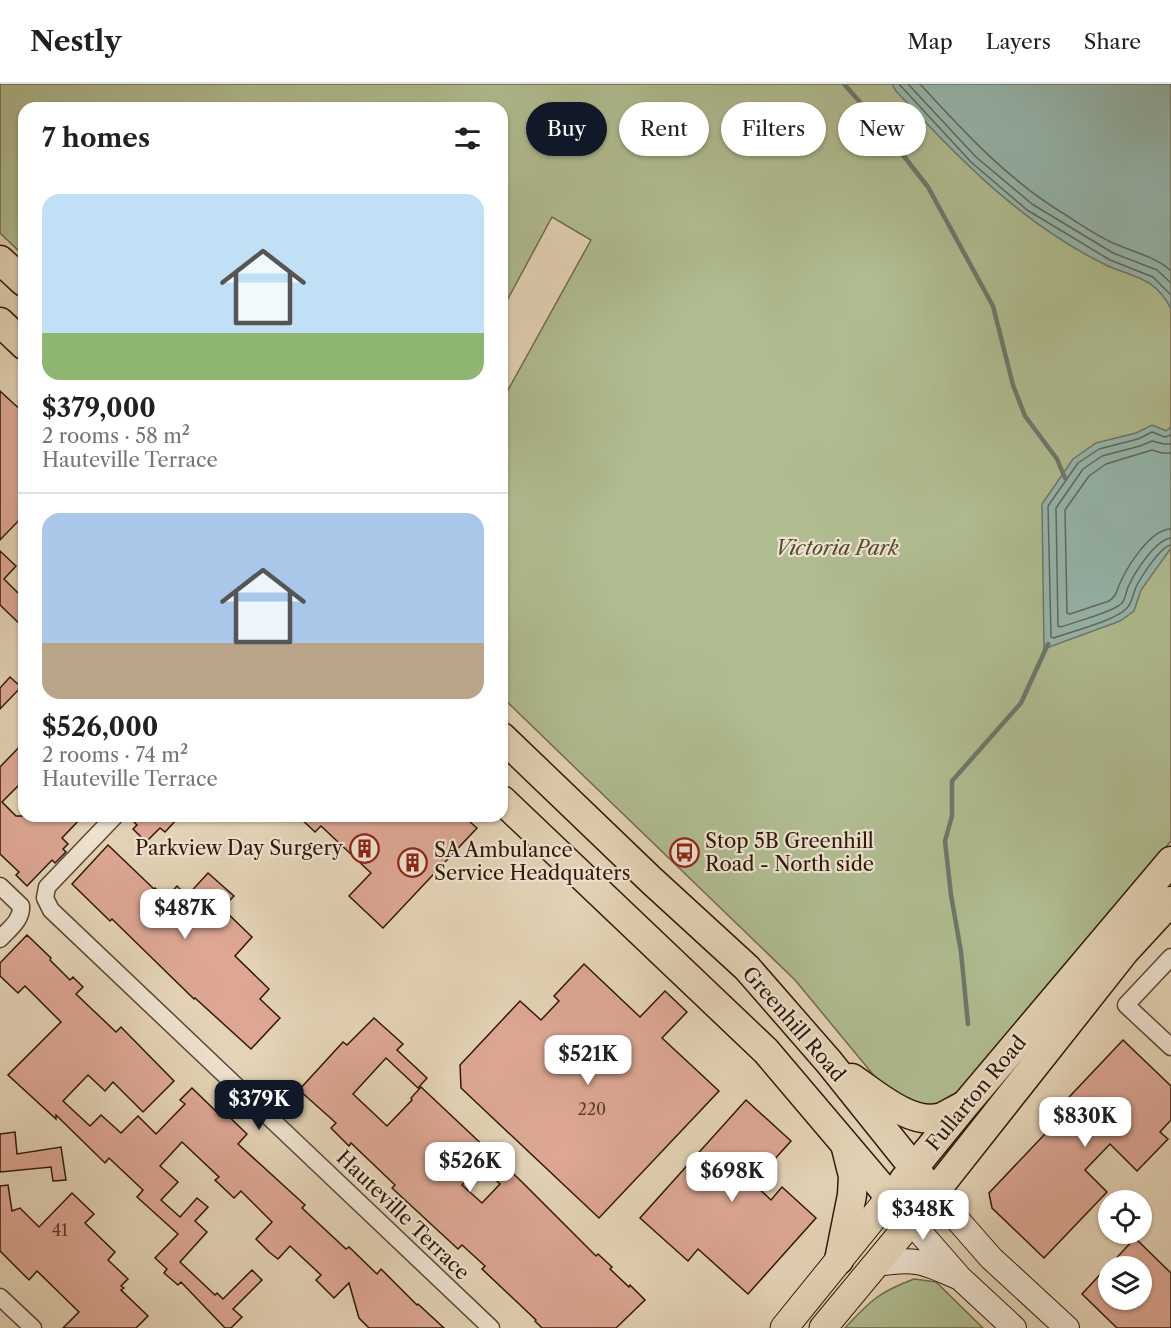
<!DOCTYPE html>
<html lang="en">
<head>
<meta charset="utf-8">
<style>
  body { margin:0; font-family:"Libre Caslon Text",serif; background:#f2f2f2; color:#202124; height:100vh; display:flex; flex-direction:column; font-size:22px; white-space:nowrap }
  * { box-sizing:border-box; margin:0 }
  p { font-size:20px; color:#757577 }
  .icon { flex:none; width:33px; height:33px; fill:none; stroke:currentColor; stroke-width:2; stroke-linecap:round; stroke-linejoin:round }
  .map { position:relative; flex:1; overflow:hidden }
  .sheet { position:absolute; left:18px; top:18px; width:490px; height:720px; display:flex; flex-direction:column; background:#fff; border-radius:18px; box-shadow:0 2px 4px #0004 }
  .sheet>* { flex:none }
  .top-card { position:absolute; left:526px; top:18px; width:554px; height:54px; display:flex; gap:12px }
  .tools { position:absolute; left:1098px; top:1106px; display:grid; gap:12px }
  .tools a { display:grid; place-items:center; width:54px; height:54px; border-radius:50%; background:#fff; box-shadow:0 2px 4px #0004; font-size:30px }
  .price { position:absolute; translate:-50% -51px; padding:0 14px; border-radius:12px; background:#fff; color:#222; font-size:20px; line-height:39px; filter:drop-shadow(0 2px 3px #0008) }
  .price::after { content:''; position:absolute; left:50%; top:36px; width:18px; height:14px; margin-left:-9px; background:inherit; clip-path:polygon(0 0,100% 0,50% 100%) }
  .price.current { background:#111827; color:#fff }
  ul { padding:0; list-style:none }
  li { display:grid; align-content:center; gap:12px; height:318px; padding:0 24px }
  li+li { border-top:2px solid #e0e0e0 }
  li span { display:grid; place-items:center; height:186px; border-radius:18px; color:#555 }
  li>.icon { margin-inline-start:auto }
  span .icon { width:108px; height:108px; fill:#fffc; stroke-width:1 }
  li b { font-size:26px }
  h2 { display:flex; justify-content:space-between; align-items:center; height:72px; padding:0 24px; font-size:26px }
  .tag { padding:0 21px; border-radius:27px; background:#fff; box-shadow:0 2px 4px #0004; font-size:21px; line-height:54px }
  .tag.current { background:#111827; color:#fff }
  header { display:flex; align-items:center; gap:36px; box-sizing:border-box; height:84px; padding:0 30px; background:#fff; border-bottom:2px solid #e0e0e0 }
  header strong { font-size:28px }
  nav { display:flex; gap:33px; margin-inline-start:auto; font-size:21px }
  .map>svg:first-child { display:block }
</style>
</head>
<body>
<header>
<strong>Nestly</strong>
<nav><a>Map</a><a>Layers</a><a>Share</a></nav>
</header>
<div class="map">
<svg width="1171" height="1244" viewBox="0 0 1171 1244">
  <rect width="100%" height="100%" fill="#e4d3b6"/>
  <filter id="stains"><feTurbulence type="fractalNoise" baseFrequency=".00333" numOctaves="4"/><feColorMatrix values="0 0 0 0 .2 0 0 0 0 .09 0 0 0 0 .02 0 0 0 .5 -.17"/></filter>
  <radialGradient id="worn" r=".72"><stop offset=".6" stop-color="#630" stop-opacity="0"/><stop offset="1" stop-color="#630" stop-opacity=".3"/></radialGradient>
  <!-- green -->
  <g fill="#b0bd91" stroke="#706a4c" stroke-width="1.5">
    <path d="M0 0H1171V757L953 1016 928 1026 890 1008 871 988 795 896 503 614V315L591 156 552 133 503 224 502 24H24V172L0 149Z"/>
    <path d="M914 1195 936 1198 983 1244H845C870 1217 879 1208 914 1195Z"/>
  </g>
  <!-- water -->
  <g fill="#95b8af" stroke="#6d786c" stroke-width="1.5">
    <path d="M892 0H1171V225C1155 193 1135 194 1106 181 1022 140 959 75 896 7Z"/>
    <path d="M1152 341 1166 347 1171 343V464L1141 506 1134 527 1120 537 1044 565 1042 420 1073 375 1096 359 1136 349Z"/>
  </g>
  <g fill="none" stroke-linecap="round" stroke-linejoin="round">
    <!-- shore -->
    <g stroke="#62685b" stroke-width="1.5">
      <path d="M899 0 971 78 1027 126 1110 176 1153 193 1171 211"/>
      <path d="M908 0 976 73 1032 120 1113 169 1157 186 1171 199"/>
      <path d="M920 0C965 49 1009 97 1066 131 1083 142 1100 154 1118 161 1136 169 1156 173 1171 187"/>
      <path d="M1171 351 1165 353 1152 348 1138 355 1099 365 1078 379 1048 422 1051 553 1054 554C1072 547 1115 537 1127 524 1132 519 1133 510 1136 503 1141 493 1161 462 1171 461"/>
      <path d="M1171 360H1164L1152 357 1140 362 1102 372 1083 385 1056 424 1058 542 1061 543C1074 538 1114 528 1122 519 1126 514 1126 506 1129 501 1135 488 1156 455 1171 454"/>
      <path d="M1171 369H1162L1152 366 1106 380 1089 392 1065 426 1067 529 1070 530 1109 517C1117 512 1117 505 1121 497 1129 480 1151 445 1171 445"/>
    </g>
    <!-- stream -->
    <g stroke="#6d786c" stroke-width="4.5">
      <path d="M844 0 874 34 928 103 993 222 1013 301 1025 332 1057 375 1065 394"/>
      <path d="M968 940 961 868 951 811 945 757 952 732V697L1021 619 1048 560"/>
    </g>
  </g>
  <!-- building -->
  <g fill="#dda794" stroke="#301807" stroke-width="1.5" fill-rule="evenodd">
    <path d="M0 307 24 329V431L0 456Z"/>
    <path d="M0 467 16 482 4 495 24 515V544L0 521Z"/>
    <path d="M10 593 21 603 0 625V604Z"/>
    <path d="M24 658V696L2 718 16 732H83L62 754 68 760 63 765 66 768 55 779 52 776 27 802 16 791 19 788 0 770V683Z"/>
    <path d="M128 732H180L165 748 160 744 146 758 133 745 137 741Z"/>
    <path d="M298 732H463L477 744 383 844 349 812 371 789 321 742 315 748Z"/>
    <path d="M108 761 154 805 155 804 166 814 177 802 187 812 208 789 234 812 222 824 252 853 235 872 269 905 260 915 280 934 251 965 195 914 194 915 112 835 110 837 72 800Z"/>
    <path d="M27 851 51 874 50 876 70 896 73 893 83 903 76 910 116 948 121 943 174 997 143 1028 113 998 105 1007 88 991 63 1017 90 1042 101 1031 121 1049 138 1032 156 1050 185 1020 180 1016 192 1004 222 1033 225 1029 247 1050 238 1060 305 1121 302 1124 346 1165 349 1163 377 1190 381 1185 417 1221 418 1220 444 1244H369L359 1234 349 1199 334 1214 316 1196 321 1191 290 1162 278 1175 269 1168 256 1155 272 1138 241 1107 234 1114 215 1096 219 1093 182 1058 160 1082 178 1098 161 1116 180 1133 197 1114 208 1123 195 1137 207 1148 180 1178 215 1211 217 1209 223 1215 252 1186 262 1196 233 1225 242 1233 231 1244H225L181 1198 178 1201 164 1189 167 1185 155 1174 178 1150 137 1113 143 1106 109 1074 105 1079 56 1031V1035L8 991 61 938 25 902 18 909 0 892V879Z"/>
    <path d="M584 880 640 933 665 907 687 928 662 954 719 1007 599 1134 461 1004 460 981 520 917 541 936 559 917 554 912Z"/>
    <path d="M374 934 403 960 397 966 427 994 418 1004 386 974 353 1010 387 1042 412 1016 411 1014 421 1003 521 1097 596 1172 598 1170 612 1183 610 1185 629 1203 630 1201 645 1216 616 1244H542L535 1237 536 1236 482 1185 485 1182 462 1161 458 1165 392 1104 395 1101 351 1059 349 1062 331 1044 336 1039 299 1006 343 958 347 961ZM480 1082 500 1100 482 1119 462 1101Z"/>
    <path d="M1123 956 1171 1002V1036L1160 1048 1168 1055 1137 1087 1110 1060 1085 1086 1107 1108 1044 1174 992 1124 989 1109 1061 1033 1055 1028Z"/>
    <path d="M746 1016 791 1057 753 1099 771 1116 782 1103 816 1134 748 1210 698 1165 688 1177 640 1134Z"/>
    <path d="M15 1048 17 1070 61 1063 66 1096 53 1097 51 1083 0 1088V1050Z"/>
    <path d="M8 1101 12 1127 20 1124 39 1143 72 1109 94 1130 85 1139 115 1168 108 1176 128 1195 121 1202 124 1204 121 1206 148 1232 136 1244H63L79 1228 37 1187 29 1196 0 1167V1102Z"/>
    <path d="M1135 1154 1171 1189V1244H1117L1082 1210 1108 1182V1215H1142V1182H1109Z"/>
  </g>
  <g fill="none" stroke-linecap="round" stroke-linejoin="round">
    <defs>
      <g id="minor">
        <path d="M115 732 47 803 45 814 51 826 491 1244"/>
        <path d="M0 802 21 822C22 836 9 845 0 855"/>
        <path d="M1171 873 1126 921 1171 963"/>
        <path d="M0 1213 33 1244"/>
      </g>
      <g id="secondary">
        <path d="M934 1109 991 1174 1067 1244"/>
        <path d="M911 1138 960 1194 1014 1244"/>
        <path d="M877 1180C913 1174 923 1177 955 1192"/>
      </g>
      <g id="primary">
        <path d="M784 1244 890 1113"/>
        <path d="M823 1244 911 1138"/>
      </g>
      <g id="trunk">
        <path d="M0 176 24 198"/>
        <path d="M0 238 24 261"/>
        <path d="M502 653 651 796 747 884 829 978 934 1109"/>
        <path d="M502 716 766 967 911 1138 1125 867 1171 817"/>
        <path d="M852 994C875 1010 913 1043 942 1033 949 1030 956 1025 963 1022"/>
        <path d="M903 1097 965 1021 1171 777"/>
        <path d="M839 1176 852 1111 853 1092 846 1064"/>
      </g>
    </defs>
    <!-- minor casing -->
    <use href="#minor" stroke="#5d4733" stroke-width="19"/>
    <!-- secondary casing -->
    <use href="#secondary" stroke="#301807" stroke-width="26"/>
    <!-- primary casing -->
    <use href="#primary" stroke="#301807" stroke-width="29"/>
    <!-- trunk casing -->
    <use href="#trunk" stroke="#301807" stroke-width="31"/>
    <!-- minor -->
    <use href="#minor" stroke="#ede2d0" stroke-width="16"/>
    <!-- secondary -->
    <use href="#secondary" stroke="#ede2d0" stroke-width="24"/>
    <!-- primary -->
    <use href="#primary" stroke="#e4d3b6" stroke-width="27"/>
    <!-- trunk -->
    <use href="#trunk" stroke="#e4d3b6" stroke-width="28"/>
  </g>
  <!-- icons -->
  <defs>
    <symbol id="building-ring" viewBox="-11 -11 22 22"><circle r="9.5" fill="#ede2d0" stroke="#8f2418" stroke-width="1.5"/><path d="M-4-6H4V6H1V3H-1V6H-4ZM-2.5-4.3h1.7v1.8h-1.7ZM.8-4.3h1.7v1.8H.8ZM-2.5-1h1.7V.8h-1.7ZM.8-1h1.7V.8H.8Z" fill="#8f2418"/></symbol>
    <symbol id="bus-ring" viewBox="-11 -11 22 22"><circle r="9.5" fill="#ede2d0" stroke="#8f2418" stroke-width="1.5"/><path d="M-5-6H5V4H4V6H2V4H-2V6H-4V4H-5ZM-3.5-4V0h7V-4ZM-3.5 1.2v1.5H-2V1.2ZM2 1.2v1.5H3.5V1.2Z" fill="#8f2418"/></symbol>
  </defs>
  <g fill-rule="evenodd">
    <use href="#building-ring" x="348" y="748" width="33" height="33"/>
    <use href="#bus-ring" x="668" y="752" width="33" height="33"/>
    <use href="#building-ring" x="396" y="762" width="33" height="33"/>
  </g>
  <g text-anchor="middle" stroke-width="4.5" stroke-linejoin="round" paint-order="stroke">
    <!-- number labels -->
    <g font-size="16" fill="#5b3c2a">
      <text x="592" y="1031">220</text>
      <text x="60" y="1152">41</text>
    </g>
    <!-- park labels -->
    <g font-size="20" font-style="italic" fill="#564a30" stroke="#ede2d0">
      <text x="837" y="471">Victoria Park</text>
    </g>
    <!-- poi labels -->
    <g font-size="20" fill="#301807" stroke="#ede2d0" text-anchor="start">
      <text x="705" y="764">Stop 5B Greenhill<tspan x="705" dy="23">Road - North side</tspan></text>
      <text x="343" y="771" text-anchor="end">Parkview Day Surgery</text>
      <text x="434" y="773">SA Ambulance<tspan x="434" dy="23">Service Headquaters</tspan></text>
    </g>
    <!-- street labels -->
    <g font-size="20" fill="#301807" stroke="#ede2d0">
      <text transform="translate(794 940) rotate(49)" y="7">Greenhill Road</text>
      <text transform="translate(976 1009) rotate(-50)" y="7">Fullarton Road</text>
      <text transform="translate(403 1131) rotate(44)" y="7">Hauteville Terrace</text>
    </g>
  </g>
  <rect width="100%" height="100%" filter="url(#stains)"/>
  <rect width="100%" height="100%" fill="url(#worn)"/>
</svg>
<div class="tools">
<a><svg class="icon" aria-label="locate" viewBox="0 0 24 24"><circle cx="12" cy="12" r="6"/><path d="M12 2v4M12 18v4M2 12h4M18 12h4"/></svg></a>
<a><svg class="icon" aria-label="layers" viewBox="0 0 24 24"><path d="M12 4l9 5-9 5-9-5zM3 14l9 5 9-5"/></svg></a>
</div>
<b class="price" style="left:185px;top:856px">$487K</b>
<b class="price" style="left:588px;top:1002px">$521K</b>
<b class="price current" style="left:259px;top:1047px">$379K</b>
<b class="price" style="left:1085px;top:1064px">$830K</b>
<b class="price" style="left:470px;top:1109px">$526K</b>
<b class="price" style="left:732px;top:1119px">$698K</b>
<b class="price" style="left:923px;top:1157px">$348K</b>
<div class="top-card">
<a class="tag current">Buy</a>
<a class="tag">Rent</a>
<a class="tag">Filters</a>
<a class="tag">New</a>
</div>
<section class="sheet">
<h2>7 homes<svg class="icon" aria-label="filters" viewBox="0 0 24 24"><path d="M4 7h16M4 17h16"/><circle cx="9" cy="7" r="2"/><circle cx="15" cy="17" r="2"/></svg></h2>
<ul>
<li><span style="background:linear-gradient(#bfe0f5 75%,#8fb573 0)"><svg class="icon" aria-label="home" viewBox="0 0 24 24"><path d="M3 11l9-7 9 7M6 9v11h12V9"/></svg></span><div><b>$379,000</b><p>2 rooms · 58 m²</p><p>Hauteville Terrace</p></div></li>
<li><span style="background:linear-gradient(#a9c7e8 70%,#b9a48a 0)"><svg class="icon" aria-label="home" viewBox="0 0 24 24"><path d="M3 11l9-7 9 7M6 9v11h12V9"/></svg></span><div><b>$526,000</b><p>2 rooms · 74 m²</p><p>Hauteville Terrace</p></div></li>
</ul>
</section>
</div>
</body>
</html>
